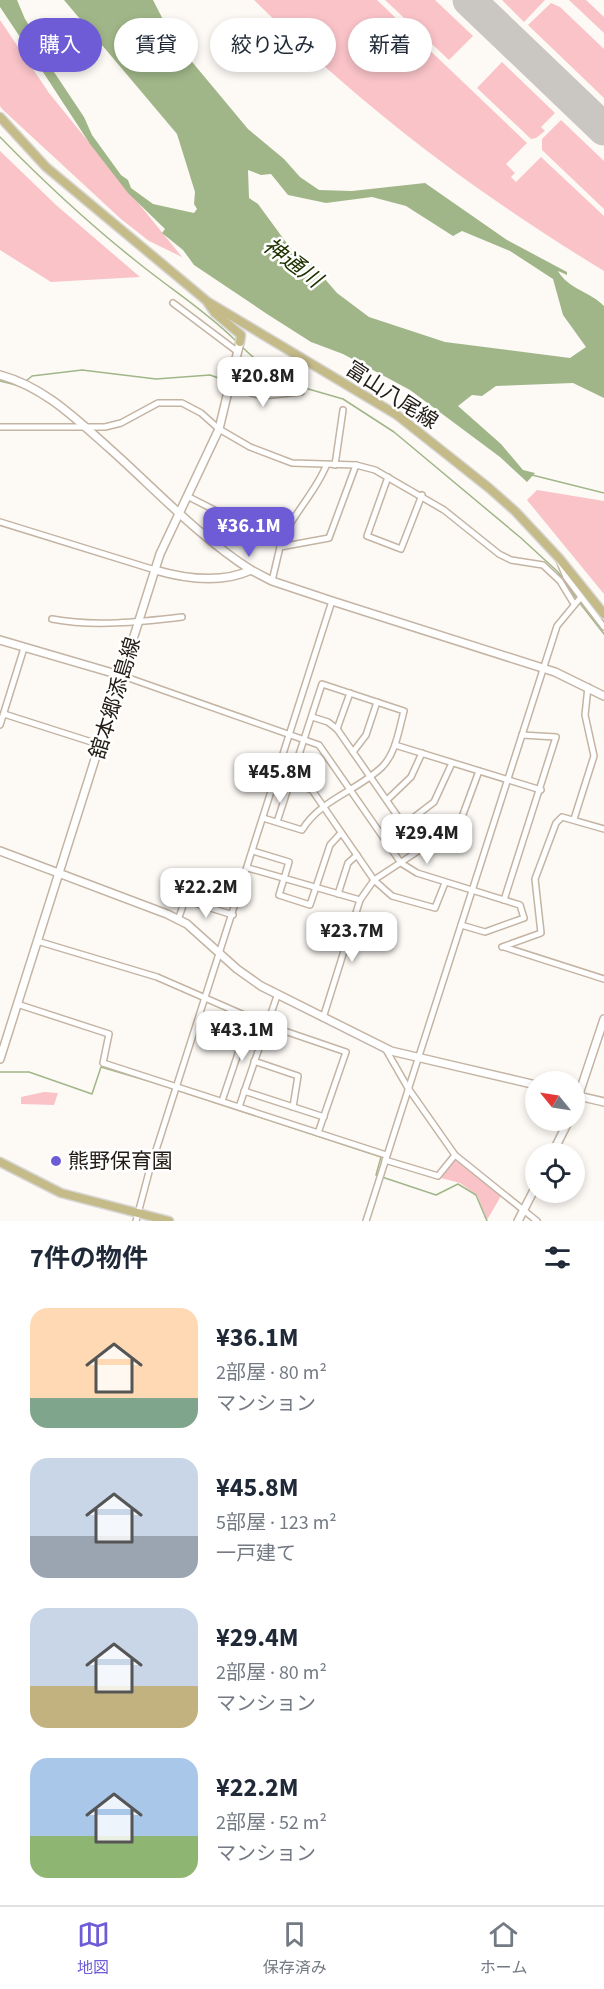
<!DOCTYPE html>
<html lang="ja">
<head>
<meta charset="utf-8">
<style>
  body { margin:0; font-family:"Source Sans 3","Noto Sans JP",sans-serif; background:#f2f2f3; color:#1f2937; height:100vh; display:flex; flex-direction:column; font-size:22px; white-space:nowrap }
  * { box-sizing:border-box; margin:0 }
  p { font-size:20px; color:#747a83 }
  .icon { flex:none; width:33px; height:33px; fill:none; stroke:currentColor; stroke-width:2; stroke-linecap:round; stroke-linejoin:round }
  .map { position:relative; height:1221px; overflow:hidden }
  .drawer { display:flex; flex-direction:column; background:#fff; flex:1 }
  .drawer>* { flex:none }
  .banner { position:absolute; left:18px; top:18px; width:568px; height:54px; display:flex; gap:12px }
  .needle { width:39px; rotate:300deg }
  .fabs { position:absolute; left:525px; top:1071px; display:grid; gap:12px }
  .fabs a { display:grid; place-items:center; width:60px; height:60px; border-radius:50%; background:#fff; box-shadow:0 3px 9px #0003; font-size:30px }
  .price { position:absolute; translate:-50% -51px; padding:0 14px; border-radius:12px; background:#fff; color:#222; font-size:20px; line-height:39px; filter:drop-shadow(0 2px 3px #0008) }
  .price::after { content:''; position:absolute; left:50%; top:36px; width:18px; height:14px; margin-left:-9px; background:inherit; clip-path:polygon(0 0,100% 0,50% 100%) }
  .price.selected { background:#6e5cd6; color:#fff }
  ul { padding:0; list-style:none }
  li { display:flex; align-items:center; gap:18px; height:150px; padding:0 30px }
  li span { display:grid; place-items:center; flex:none; width:168px; height:120px; border-radius:18px; color:#555 }
  li>.icon { margin-inline-start:auto }
  span .icon { width:72px; height:72px; fill:#fffc; stroke-width:1 }
  li b { font-size:26px }
  h2 { display:flex; justify-content:space-between; align-items:center; height:72px; padding:0 30px; font-size:26px }
  .pill { padding:0 21px; border-radius:27px; background:#fff; box-shadow:0 3px 9px #0003; font-size:21px; line-height:54px }
  .pill.selected { background:#6e5cd6; color:#fff }
  .tabs { display:flex; justify-content:space-around; align-items:center; height:84px; border-top:2px solid #e0e1e3; background:#fff; font-size:16px; color:#747a83 }
  .tabs a { display:grid; justify-items:center; gap:3px }
  .tabs .selected { color:#6e5cd6 }
  .map>svg:first-child { display:block }
</style>
</head>
<body>
<div class="map">
<svg width="604" height="1221" viewBox="0 0 604 1221">
  <rect width="100%" height="100%" fill="#fdfaf6"/>
  <!-- green -->
  <g fill="#f9c3c8">
    <path d="M254 0H377L527 143 506 164 515 173 511 177 516 182 541 157 604 216V271C473 191 363 108 254 0Z"/>
    <path d="M385 0H435L473 36 449 60Z"/>
    <path d="M502 0H545L524 22Z"/>
    <path d="M569 0H586L604 17V33Z"/>
    <path d="M551 3 560 7 604 49V98L528 25Z"/>
    <path d="M0 20 49 93 182 257 149 241 121 219 2 109 0 106Z"/>
    <path d="M502 62 555 113 541 127 545 131 536 138 531 139 477 88Z"/>
    <path d="M561 120 604 161V209L542 150V139Z"/>
    <path d="M0 151 56 205 140 277 51 282 0 250Z"/>
    <path d="M537 490 604 501V594L527 500Z"/>
    <path d="M213 512 238 524 220 539 203 524Z"/>
    <path d="M44 1092 58 1093 54 1105 21 1104V1097Z"/>
    <path d="M456 1160 501 1196 487 1220 477 1195 460 1183 441 1178 452 1161Z"/>
  </g>
  <!-- water -->
  <path fill="#a0b688" fill-rule="evenodd" d="M0 0H17L25 19 43 46 54 72 84 117 92 135 121 175 128 180 131 188 153 204 194 213 197 209 194 204 195 192 177 134 64 0H153L173 39 248 129 284 159 300 177 319 190 352 191 425 183 507 240 567 272V275L558 271C568 289 591 292 604 306V398L573 383 496 386 482 396 472 395 458 406 501 444 523 470 535 473 527 482 500 457 410 390 343 354 311 342 267 314 194 265 183 250 162 233 165 229 128 193 90 144 24 43V39L20 37 0 7ZM248 170 261 175 271 174 288 195 326 203 372 197 406 206 453 236 462 231 510 251 553 279 563 315 586 347 570 358 445 342 369 317 337 293 305 256 291 249 258 204 249 198Z"/>
  <g fill="none" stroke-linecap="round" stroke-linejoin="round">
    <!-- stream -->
    <g stroke="#a0b688" stroke-width="1.5">
      <path d="M0 137C43 181 88 223 136 261 169 288 206 311 236 341"/>
      <path d="M242 347 266 369 298 386 343 399 394 432 521 538 558 572 576 598"/>
      <path d="M0 381 20 386"/>
      <path d="M26 381 32 376 82 370 156 379 210 375 227 381"/>
      <path d="M232 383 264 392 297 386"/>
      <path d="M532 475 604 493"/>
      <path d="M579 602 604 634"/>
      <path d="M0 1072H29L92 1094 101 1067 172 1088"/>
      <path d="M180 1091 381 1157 376 1175 436 1195 458 1184 476 1195 487 1221"/>
    </g>
    <!-- taxiway -->
    <path stroke="#cac6c1" stroke-width="14" d="M475 0 483 14"/>
    <!-- runway -->
    <path stroke="#cac6c1" stroke-width="33" d="M469 0 604 129"/>
    <defs>
      <g id="street">
        <path d="M173 303 238 352"/>
        <path d="M229 387 262 396 301 392"/>
        <path d="M0 427H105L121 423 158 403H182L201 413 219 429 250 447 292 463 356 465 375 470 444 510 499 554 511 560 543 565 560 581 574 604"/>
        <path d="M335 465 343 410"/>
        <path d="M326 466C315 494 287 520 280 547L329 538 356 465"/>
        <path d="M388 477 367 536 401 549 422 495"/>
        <path d="M187 496 281 544"/>
        <path d="M0 522 155 570"/>
        <path d="M272 581 280 547"/>
        <path d="M581 597 604 627"/>
        <path d="M52 619C93 627 140 622 182 617"/>
        <path d="M123 676 319 745 401 863 417 873 520 905 524 918 485 932 461 925"/>
        <path d="M4 714 101 745"/>
        <path d="M312 717 328 722 337 729 421 850"/>
        <path d="M0 725 24 648"/>
        <path d="M337 729 350 693"/>
        <path d="M395 745 541 790"/>
        <path d="M353 752 366 735 377 702"/>
        <path d="M312 790 314 783 309 774 301 775 307 788 312 790 374 880 392 896 435 908 445 883"/>
        <path d="M387 800 411 777 422 753"/>
        <path d="M263 818 302 830C321 799 357 791 382 767 396 753 399 729 404 711L322 684 277 822"/>
        <path d="M574 819 594 756 585 715 588 687"/>
        <path d="M404 825 434 802 452 763"/>
        <path d="M253 851 289 862 279 895 310 905 330 845 341 833"/>
        <path d="M248 868 360 900"/>
        <path d="M338 894 348 863 357 855"/>
        <path d="M504 900 556 737 522 735"/>
        <path d="M178 920 185 900 233 915"/>
        <path d="M37 941 157 977 267 1025 277 996"/>
        <path d="M502 947 541 933 535 879 556 823 562 817 604 829"/>
        <path d="M504 947 604 979"/>
        <path d="M17 1004 109 1034 103 1063 386 1155"/>
        <path d="M323 1018 360 900 374 880 447 832 462 817 479 771"/>
        <path d="M385 1048 408 1088 455 1155 537 1221"/>
        <path d="M254 1061 298 1076 293 1107"/>
        <path d="M244 1091 324 1117"/>
        <path d="M222 1101 250 1018"/>
        <path d="M239 1107 267 1025 346 1052 318 1133"/>
        <path d="M385 1160 438 1176 455 1155"/>
        <path d="M136 1221 149 1172 332 601"/>
        <path d="M366 1221 557 626 581 597 566 577 559 560"/>
      </g>
      <g id="secondary">
        <path d="M0 375C44 387 75 418 109 448 155 489 199 537 251 570"/>
        <path d="M155 570C186 579 221 584 251 570L272 581 332 601 555 672 604 696"/>
        <path d="M0 640 123 676"/>
        <path d="M0 851 167 914 187 924 237 969 261 986 391 1051 536 1085"/>
        <path d="M0 1059 160 554 219 429 240 342"/>
        <path d="M574 1095 604 1102"/>
        <path d="M574 1109 604 1019"/>
        <path d="M552 1154 569 1120"/>
        <path d="M518 1221 536 1186"/>
      </g>
      <g id="primary">
        <path d="M0 117 46 167 208 302 397 415 489 488 515 511 559 558 604 614"/>
        <path d="M208 303 215 313 241 335 240 342"/>
        <path d="M0 1162 61 1193 169 1221"/>
      </g>
    </defs>
    <!-- street casing -->
    <use href="#street" stroke="#c4b4a3" stroke-width="8"/>
    <!-- secondary casing -->
    <use href="#secondary" stroke="#c4b4a3" stroke-width="10"/>
    <!-- primary casing -->
    <use href="#primary" stroke="#d7d6d5" stroke-width="11"/>
    <!-- street -->
    <use href="#street" stroke="#fff" stroke-width="5"/>
    <!-- secondary -->
    <use href="#secondary" stroke="#fff" stroke-width="7"/>
    <!-- primary -->
    <use href="#primary" stroke="#c4bb89" stroke-width="8"/>
  </g>
  <!-- markers -->
  <circle fill="#6e5cd6" stroke="#fff" stroke-width="2" cx="56" cy="1161" r="6"/>
  <g text-anchor="middle" stroke-width="5" stroke-linejoin="round" paint-order="stroke">
    <!-- street labels -->
    <g font-size="21" fill="#221c15" stroke="#fff">
      <text transform="translate(392 395) rotate(33)" y="7">富山八尾線</text>
      <text transform="translate(115 698) rotate(-73)" y="7">舘本郷添島線</text>
    </g>
    <!-- poi labels -->
    <g font-size="21" fill="#221c15" stroke="#fff" text-anchor="start">
      <text x="68" y="1168">熊野保育園</text>
    </g>
    <!-- water labels -->
    <g font-size="22" font-style="italic" fill="#213400" stroke="#fff">
      <text transform="translate(293 262) rotate(37)" y="8">神通川</text>
    </g>
  </g>
</svg>
<div class="fabs">
<a><svg class="needle" viewBox="-14 -14 28 28"><path d="M0-13l5 13h-10z" fill="#e53935"/><path d="M0 13l5-13h-10z" fill="#747a83"/></svg></a>
<a><svg class="icon" aria-label="locate" viewBox="0 0 24 24"><circle cx="12" cy="12" r="6"/><path d="M12 2v4M12 18v4M2 12h4M18 12h4"/></svg></a>
</div>
<b class="price" style="left:263px;top:408px">¥20.8M</b>
<b class="price selected" style="left:249px;top:558px">¥36.1M</b>
<b class="price" style="left:280px;top:804px">¥45.8M</b>
<b class="price" style="left:427px;top:865px">¥29.4M</b>
<b class="price" style="left:206px;top:919px">¥22.2M</b>
<b class="price" style="left:352px;top:963px">¥23.7M</b>
<b class="price" style="left:242px;top:1062px">¥43.1M</b>
<div class="banner">
<a class="pill selected">購入</a>
<a class="pill">賃貸</a>
<a class="pill">絞り込み</a>
<a class="pill">新着</a>
</div>
</div>
<section class="drawer">
<h2>7件の物件<svg class="icon" aria-label="filters" viewBox="0 0 24 24"><path d="M4 7h16M4 17h16"/><circle cx="9" cy="7" r="2"/><circle cx="15" cy="17" r="2"/></svg></h2>
<ul>
<li><span style="background:linear-gradient(#ffd9b3 75%,#7fa58c 0)"><svg class="icon" aria-label="home" viewBox="0 0 24 24"><path d="M3 11l9-7 9 7M6 9v11h12V9"/></svg></span><div><b>¥36.1M</b><p>2部屋 · 80 m²</p><p>マンション</p></div></li>
<li><span style="background:linear-gradient(#c9d6e8 65%,#9aa5b1 0)"><svg class="icon" aria-label="home" viewBox="0 0 24 24"><path d="M3 11l9-7 9 7M6 9v11h12V9"/></svg></span><div><b>¥45.8M</b><p>5部屋 · 123 m²</p><p>一戸建て</p></div></li>
<li><span style="background:linear-gradient(#c9d6e8 65%,#c2b280 0)"><svg class="icon" aria-label="home" viewBox="0 0 24 24"><path d="M3 11l9-7 9 7M6 9v11h12V9"/></svg></span><div><b>¥29.4M</b><p>2部屋 · 80 m²</p><p>マンション</p></div></li>
<li><span style="background:linear-gradient(#a9c7e8 65%,#8fb573 0)"><svg class="icon" aria-label="home" viewBox="0 0 24 24"><path d="M3 11l9-7 9 7M6 9v11h12V9"/></svg></span><div><b>¥22.2M</b><p>2部屋 · 52 m²</p><p>マンション</p></div></li>
</ul>
</section>
<nav class="tabs">
<a class="selected"><svg class="icon" aria-label="map" viewBox="0 0 24 24"><path d="M3 6l6-2 6 2 6-2v14l-6 2-6-2-6 2zM9 4v14M15 6v14"/></svg>地図</a>
<a><svg class="icon" aria-label="saved" viewBox="0 0 24 24"><path d="M7 4h10v16l-5-4-5 4z"/></svg>保存済み</a>
<a><svg class="icon" aria-label="home" viewBox="0 0 24 24"><path d="M3 11l9-7 9 7M6 9v11h12V9"/></svg>ホーム</a>
</nav>
</body>
</html>
